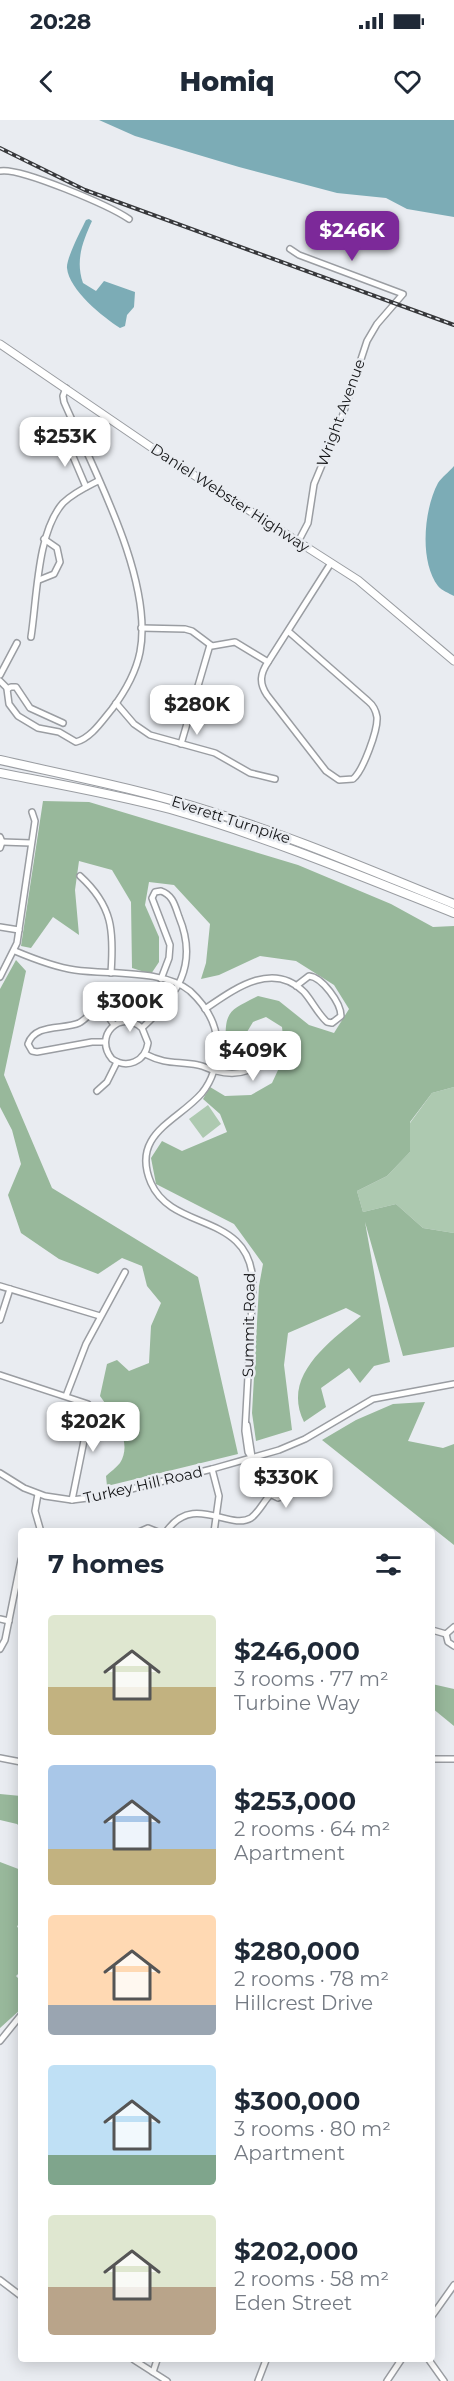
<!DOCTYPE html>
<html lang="en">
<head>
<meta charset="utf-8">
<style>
  body { margin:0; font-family:Montserrat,sans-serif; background:#f2f2f3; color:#1f2937; height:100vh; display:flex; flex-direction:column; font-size:22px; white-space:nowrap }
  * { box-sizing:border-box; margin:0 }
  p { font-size:20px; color:#747a83 }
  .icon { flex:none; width:33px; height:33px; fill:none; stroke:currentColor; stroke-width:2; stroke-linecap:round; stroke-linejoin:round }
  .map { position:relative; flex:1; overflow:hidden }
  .side { position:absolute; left:18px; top:1408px; width:417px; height:834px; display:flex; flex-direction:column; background:#fff; border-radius:6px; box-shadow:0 3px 15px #0003 }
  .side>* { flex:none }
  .price { position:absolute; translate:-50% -51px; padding:0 14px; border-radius:12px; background:#fff; color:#222; font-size:20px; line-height:39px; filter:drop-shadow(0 2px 3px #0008) }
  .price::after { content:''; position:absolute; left:50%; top:36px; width:18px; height:14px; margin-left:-9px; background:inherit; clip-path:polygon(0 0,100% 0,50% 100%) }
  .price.selected { background:#7c2999; color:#fff }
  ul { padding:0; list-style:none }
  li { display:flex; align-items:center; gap:18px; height:150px; padding:0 30px }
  li span { display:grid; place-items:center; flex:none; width:168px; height:120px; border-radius:6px; color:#555 }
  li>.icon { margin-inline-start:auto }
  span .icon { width:72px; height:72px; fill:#fffc; stroke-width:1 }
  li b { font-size:26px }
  h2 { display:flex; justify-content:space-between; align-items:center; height:72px; padding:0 30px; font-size:26px }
  .status { display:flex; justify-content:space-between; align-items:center; height:42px; padding:0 30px; background:#fff; direction:ltr }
  .status svg { height:16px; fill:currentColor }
  header { display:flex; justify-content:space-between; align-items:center; height:78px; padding:0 30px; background:#fff; font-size:27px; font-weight:800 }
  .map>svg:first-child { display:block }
</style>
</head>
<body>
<div class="status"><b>20:28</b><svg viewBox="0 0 49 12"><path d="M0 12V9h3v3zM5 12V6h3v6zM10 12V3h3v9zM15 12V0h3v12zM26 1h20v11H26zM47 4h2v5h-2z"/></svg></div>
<header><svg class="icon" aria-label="back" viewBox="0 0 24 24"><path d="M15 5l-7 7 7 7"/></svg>Homiq<svg class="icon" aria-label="heart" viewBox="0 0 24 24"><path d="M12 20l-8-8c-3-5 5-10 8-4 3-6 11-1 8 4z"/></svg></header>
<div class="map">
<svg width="454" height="2261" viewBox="0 0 454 2261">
  <rect width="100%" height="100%" fill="#e9ecf1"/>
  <!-- green -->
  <g fill="#adc9b0">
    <path d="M454 967V1113L423 1108 396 1084 363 1092 357 1071 387 1056 410 1032V1003L432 973Z"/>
    <path d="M208 985 221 1004 203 1018 189 999Z"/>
  </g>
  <!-- forest -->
  <g fill="#98b89b">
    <path d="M43 681 89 682 298 745 391 784 433 807 454 806V967L432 973 410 1002V1032L387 1056 357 1071 363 1092 396 1084 423 1108 454 1113V1227L403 1236 365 1102 390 1242 374 1246 360 1263 349 1248 321 1268 326 1287 304 1302C281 1256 329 1222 361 1196L346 1188 288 1213 284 1245 292 1310 256 1321 252 1293 259 1166 263 1144 234 1104 156 1064 151 1038 162 1021 182 1031 227 1012 220 994 203 979 210 967 225 976 251 975 272 963 285 935 282 907 266 897 253 902 241 922 226 923C224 890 231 890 258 876L279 881 309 905 334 913 349 889 334 865 296 841 260 836 219 855 201 859 206 843 210 804 174 765 149 762 145 785 159 817V842L151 854 132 848 131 782 112 750 79 741 75 770 79 815 53 797 31 828 21 826Z"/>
    <path d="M16 840 26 851 4 955 52 1068 198 1157 238 1334 107 1366 106 1356C110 1352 116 1348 120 1343 134 1321 112 1293 100 1276L107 1244 117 1240 129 1251 149 1243 151 1206 161 1183 147 1166 142 1146 122 1138 98 1154 59 1139 21 1113 8 1075 21 1044 12 1010 0 987V869Z"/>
    <path d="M425 1282 408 1321 443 1328 454 1324V1425L322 1320 356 1300 393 1284Z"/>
    <path d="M432 1564 454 1569V1606L432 1588Z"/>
    <path d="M0 1674 21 1676V1708L17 1704 0 1700Z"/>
    <path d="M0 1742 21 1750V1798L17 1807 21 1809V1851L16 1856 21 1861V1889L0 1908Z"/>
  </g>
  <!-- water -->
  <g fill="#7cacb6">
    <path d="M99 0H454V97L407 89 386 78 337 73 239 47 135 16Z"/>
    <path d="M89 99 92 101C83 121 75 140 83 163L96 171 104 161 135 172 134 187 127 195 125 206 120 208C103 197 69 170 67 148 66 139 81 110 86 100Z"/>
    <path d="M454 346V476C449 473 442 471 438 466 419 441 424 389 438 363 442 357 449 352 454 346Z"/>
    <path d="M253 1341 265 1344 260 1368 246 1370 243 1366 245 1353Z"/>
  </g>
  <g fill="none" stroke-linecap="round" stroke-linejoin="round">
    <defs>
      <g id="minor">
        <path d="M0 51C20 47 110 86 129 99"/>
        <path d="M290 129 299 135 403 174 377 204 367 221 342 297 314 364 308 403 298 422"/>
        <path d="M66 320 86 367"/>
        <path d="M39 460 54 454 60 442 57 428 44 419"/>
        <path d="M141 508 185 509 192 511 212 526 235 522 268 542"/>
        <path d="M288 511 368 581C373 585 376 591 377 597 378 610 363 651 353 659L339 660 326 651 267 575C259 563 260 554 268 542L331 443"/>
        <path d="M31 517C37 479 37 412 63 383 73 373 86 367 98 361"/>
        <path d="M0 555 17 523"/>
        <path d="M0 561 8 569"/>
        <path d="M116 583 134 604 150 615 215 633 250 653 275 659"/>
        <path d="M63 603 30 588 16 567H11L7 569 9 584 18 596 38 608 59 612 76 622C91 618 102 601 112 589 124 573 136 552 140 532 154 460 93 349 64 282L63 276 66 268"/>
        <path d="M181 624 210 525"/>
        <path d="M0 717 2 722 0 728"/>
        <path d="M2 722 31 723"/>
        <path d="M80 756C113 786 114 811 111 853"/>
        <path d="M0 807 19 810"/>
        <path d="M15 831C34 839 54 847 75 850 109 855 163 849 190 871 204 884 216 902 217 922 218 941 214 958 202 973 178 1001 130 1014 151 1063 173 1113 252 1091 253 1165L245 1311 248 1332 252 1338"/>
        <path d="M0 857 17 823 35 701 32 692"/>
        <path d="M205 889C233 870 272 840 304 872 312 881 318 894 327 902L332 903 341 896C341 883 322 857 309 856L296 866"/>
        <path d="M108 895 110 874"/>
        <path d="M142 908 148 923C145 942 127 949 112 939 93 916 120 889 142 908 177 876 199 845 179 797 175 786 173 775 161 771L155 772 152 778 170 825 169 838 161 859"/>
        <path d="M105 922H92L37 932 32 931 28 924C35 903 63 910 79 903 85 900 89 894 94 891L106 893 114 905"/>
        <path d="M145 934C167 945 176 941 198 945 205 946 210 950 216 951 239 957 260 951 270 928"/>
        <path d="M97 971 107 962 117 942"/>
        <path d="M0 1166 100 1196"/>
        <path d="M0 1200 10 1169"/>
        <path d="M0 1255 88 1284 90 1291 72 1380"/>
        <path d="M66 1276 86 1224 125 1152"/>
        <path d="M247 1305 252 1337"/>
        <path d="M212 1349 219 1376 214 1412"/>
        <path d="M0 1353 24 1368 45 1376 72 1380 103 1376 212 1349 279 1330 305 1319 373 1279 454 1264"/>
        <path d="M38 1374 35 1391 41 1412"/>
        <path d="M139 1412 148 1408 158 1412"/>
        <path d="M166 1412C193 1372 229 1411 251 1398 258 1393 263 1383 269 1376L272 1375 278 1378 284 1376 287 1371 286 1366 280 1363 275 1364 271 1369 272 1375"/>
        <path d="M333 1412H351"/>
        <path d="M0 1499 9 1501"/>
        <path d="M432 1510 446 1514"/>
        <path d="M446 1514 448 1522 454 1526"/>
        <path d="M446 1514 454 1507"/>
        <path d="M0 1529 5 1520 21 1440"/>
        <path d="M0 1638 21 1642"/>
        <path d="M432 1639H454"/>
        <path d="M0 1921 21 1895"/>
        <path d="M0 2160 21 2176"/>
        <path d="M432 2196 454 2165"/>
        <path d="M134 2240 167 2261"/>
        <path d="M429 2240 444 2261"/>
        <path d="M153 2252 157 2240"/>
        <path d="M258 2261 266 2240"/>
        <path d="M387 2261 401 2240"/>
      </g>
      <path id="major" d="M0 224 164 336 358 460 454 541"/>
      <g id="highway">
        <path d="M0 640C71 656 143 670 212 692 294 717 374 752 454 784"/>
        <path d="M0 653C57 664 114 674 170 689 267 717 361 756 454 793"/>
      </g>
    </defs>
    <!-- minor casing -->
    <use href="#minor" stroke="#9a9da2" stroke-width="8"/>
    <!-- major casing -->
    <use href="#major" stroke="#9a9da2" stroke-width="9"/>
    <!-- highway casing -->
    <use href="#highway" stroke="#9a9da2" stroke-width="10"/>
    <!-- minor -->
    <use href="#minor" stroke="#fff" stroke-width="5"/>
    <!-- major -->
    <use href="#major" stroke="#fff" stroke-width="7"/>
    <!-- highway -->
    <use href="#highway" stroke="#fff" stroke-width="8"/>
    <defs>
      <path id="rail" d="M0 28 85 70 454 205"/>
    </defs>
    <!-- rail casing -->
    <use href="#rail" stroke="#37383b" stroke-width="4"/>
    <!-- rail -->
    <use href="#rail" stroke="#e9ecf1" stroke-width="1.5" stroke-dasharray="4.5" stroke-linecap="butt"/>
  </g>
  <g text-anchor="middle" stroke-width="5" stroke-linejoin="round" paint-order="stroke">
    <!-- street labels -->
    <g font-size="15" fill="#151618" stroke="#e9ecf1">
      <text transform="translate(341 293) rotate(-70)" y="5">Wright Avenue</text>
      <text transform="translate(230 378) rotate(33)" y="5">Daniel Webster Highway</text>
      <text transform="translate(231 700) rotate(18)" y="5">Everett Turnpike</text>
      <text transform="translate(249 1205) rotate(-89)" y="5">Summit Road</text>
      <text transform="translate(143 1365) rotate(-13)" y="5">Turkey Hill Road</text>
    </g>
  </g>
</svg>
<b class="price selected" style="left:352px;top:142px">$246K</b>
<b class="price" style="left:65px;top:348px">$253K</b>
<b class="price" style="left:197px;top:616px">$280K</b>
<b class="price" style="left:130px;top:913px">$300K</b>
<b class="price" style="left:253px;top:962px">$409K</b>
<b class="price" style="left:93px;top:1333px">$202K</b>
<b class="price" style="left:286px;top:1389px">$330K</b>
<section class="side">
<h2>7 homes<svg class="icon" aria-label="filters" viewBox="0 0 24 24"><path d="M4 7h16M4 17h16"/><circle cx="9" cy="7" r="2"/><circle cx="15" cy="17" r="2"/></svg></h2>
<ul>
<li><span style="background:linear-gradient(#dfe7d0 60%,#c2b280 0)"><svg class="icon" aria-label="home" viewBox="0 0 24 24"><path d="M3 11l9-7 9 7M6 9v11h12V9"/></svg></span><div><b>$246,000</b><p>3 rooms · 77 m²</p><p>Turbine Way</p></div></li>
<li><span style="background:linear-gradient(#a9c7e8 70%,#c2b280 0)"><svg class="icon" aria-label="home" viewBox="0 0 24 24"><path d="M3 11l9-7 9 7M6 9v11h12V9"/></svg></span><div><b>$253,000</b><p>2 rooms · 64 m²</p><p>Apartment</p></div></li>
<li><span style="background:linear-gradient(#ffd9b3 75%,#9aa5b1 0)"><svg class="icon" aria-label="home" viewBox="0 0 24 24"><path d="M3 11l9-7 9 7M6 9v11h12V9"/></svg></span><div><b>$280,000</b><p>2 rooms · 78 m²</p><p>Hillcrest Drive</p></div></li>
<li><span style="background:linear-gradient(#bfe0f5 75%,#7fa58c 0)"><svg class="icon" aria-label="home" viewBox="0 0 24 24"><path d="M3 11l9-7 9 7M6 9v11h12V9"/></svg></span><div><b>$300,000</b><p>3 rooms · 80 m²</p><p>Apartment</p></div></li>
<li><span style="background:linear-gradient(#dfe7d0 60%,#b9a48a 0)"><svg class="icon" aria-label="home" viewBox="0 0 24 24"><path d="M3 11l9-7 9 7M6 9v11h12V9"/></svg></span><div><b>$202,000</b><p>2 rooms · 58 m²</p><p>Eden Street</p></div></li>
</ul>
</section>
</div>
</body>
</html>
